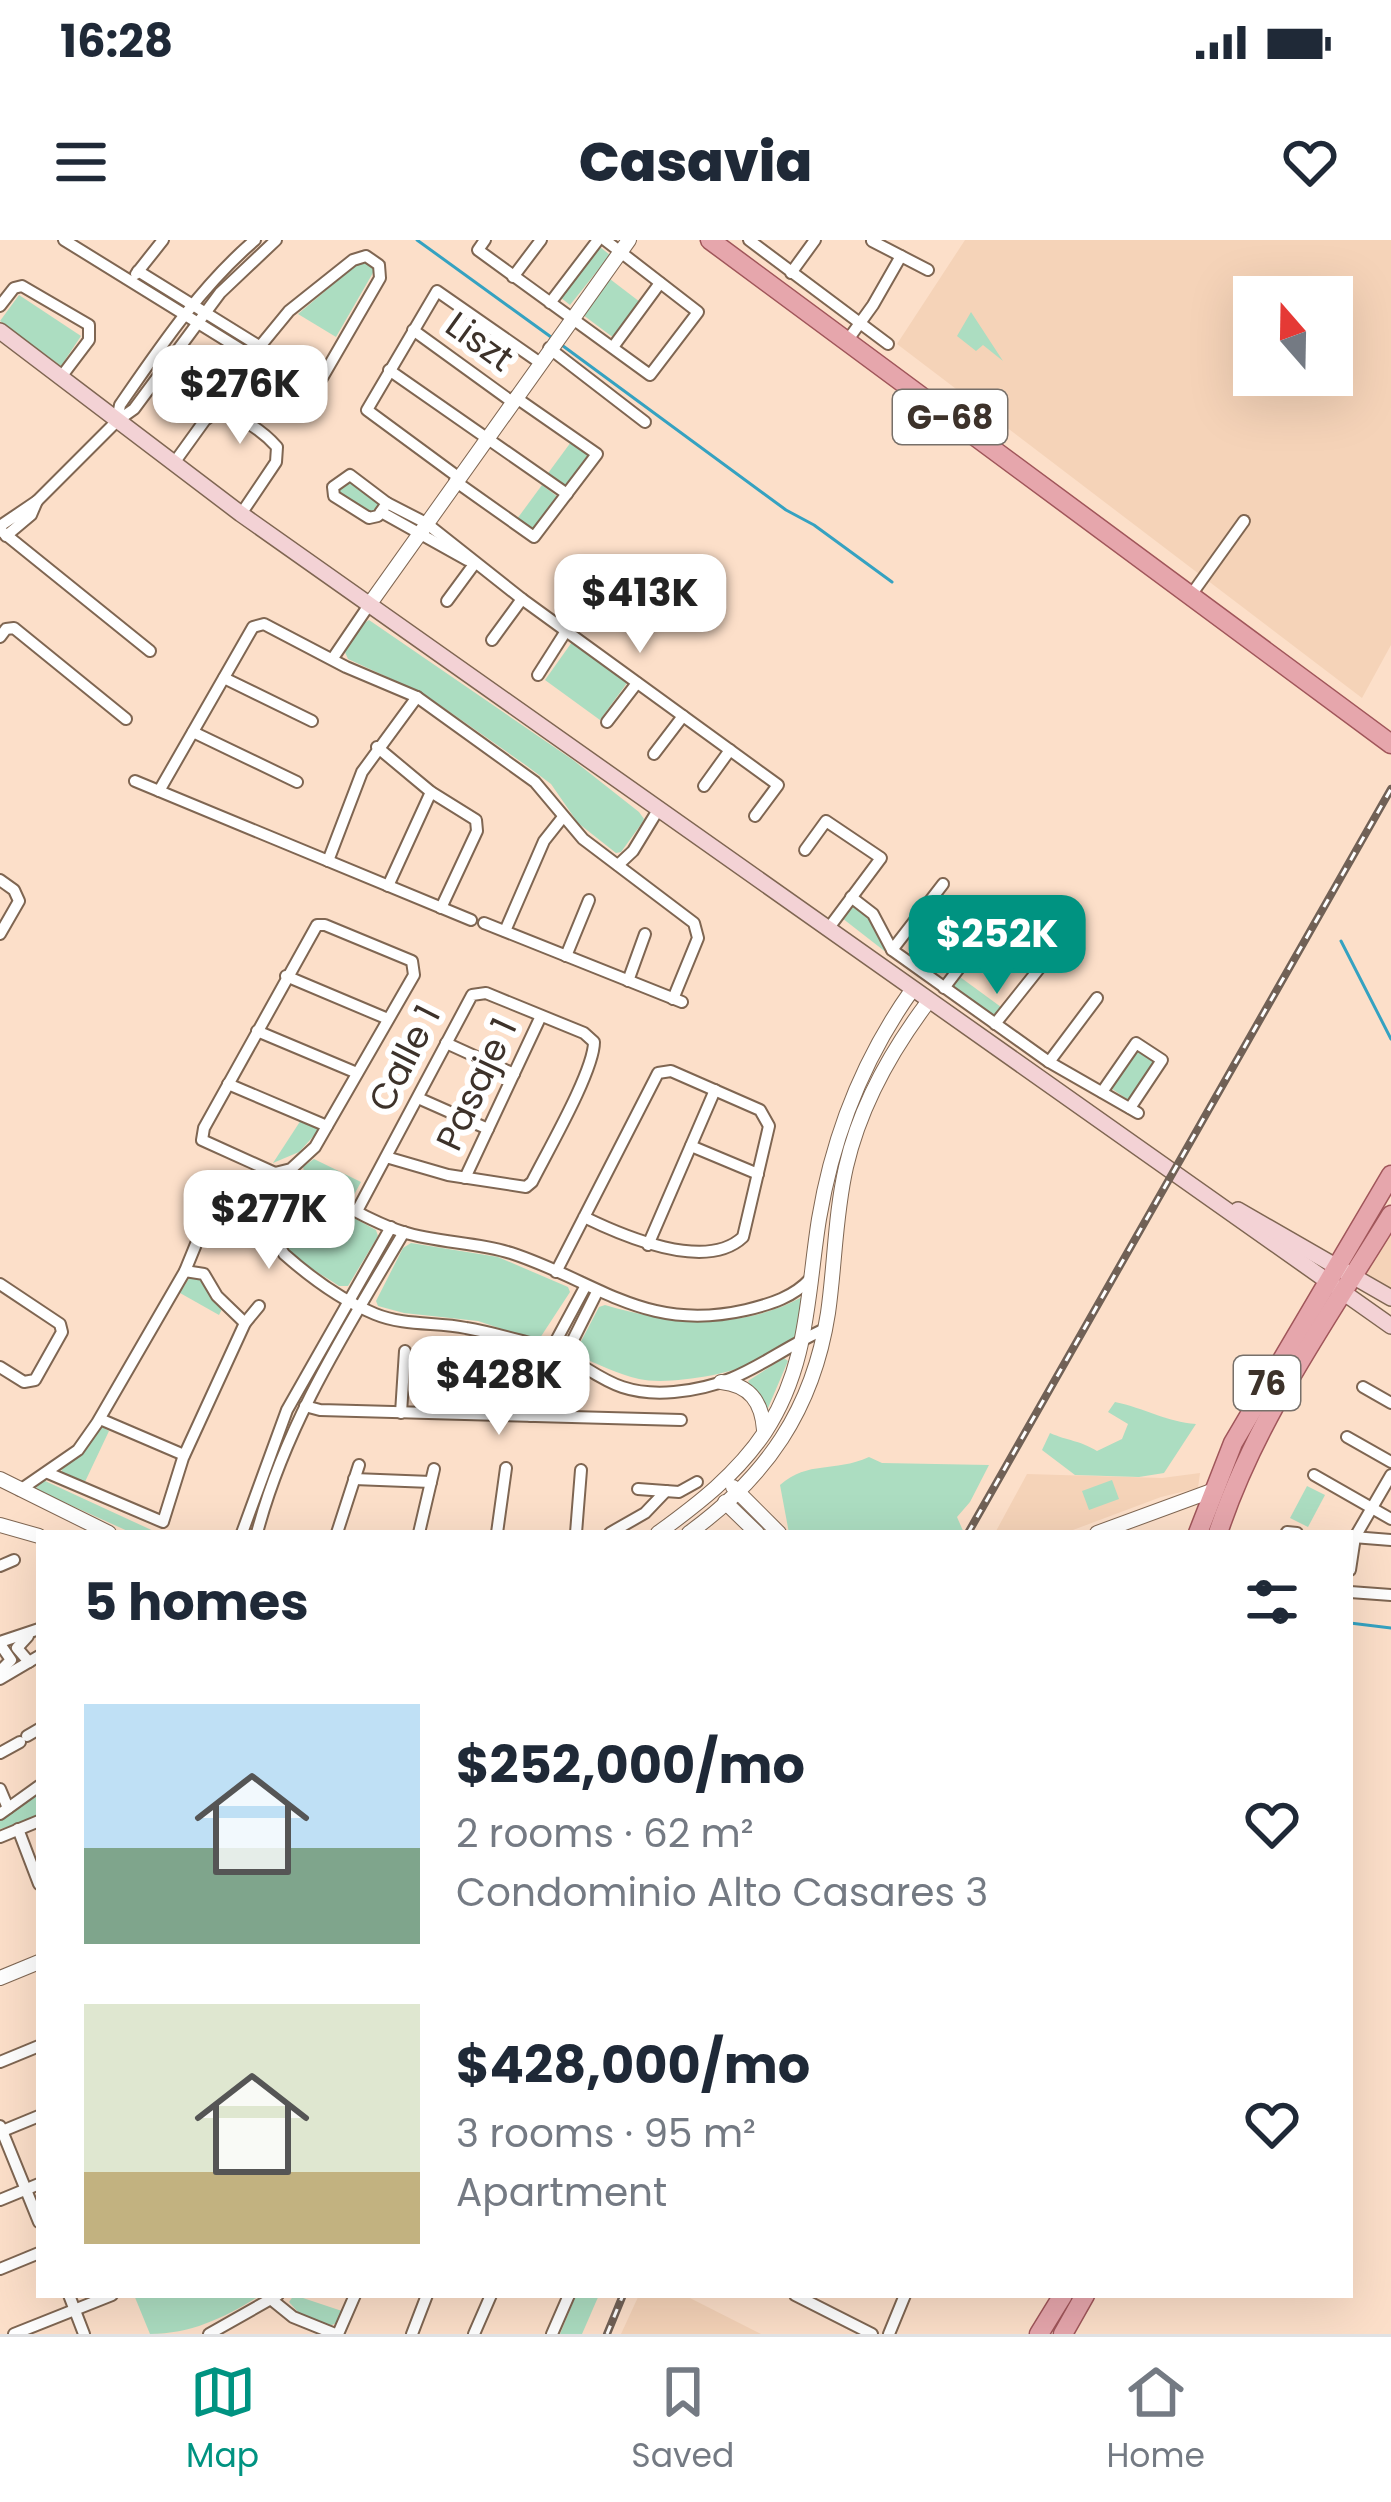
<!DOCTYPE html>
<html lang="en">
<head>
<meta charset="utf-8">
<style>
  body { margin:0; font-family:Poppins,sans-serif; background:#f6f6f7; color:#1f2937; height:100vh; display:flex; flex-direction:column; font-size:45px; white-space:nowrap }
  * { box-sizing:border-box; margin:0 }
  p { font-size:39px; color:#747a83 }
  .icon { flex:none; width:66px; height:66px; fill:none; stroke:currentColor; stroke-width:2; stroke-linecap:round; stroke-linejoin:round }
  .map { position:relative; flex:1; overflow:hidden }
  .side { position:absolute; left:36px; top:1290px; width:1317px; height:768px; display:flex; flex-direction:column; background:#fff; border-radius:0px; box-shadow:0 12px 48px #0002 }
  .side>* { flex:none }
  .needle { width:78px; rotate:340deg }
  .controls { position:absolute; left:1233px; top:36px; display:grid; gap:24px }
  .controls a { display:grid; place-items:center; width:120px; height:120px; border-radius:0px; background:#fff; box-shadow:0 12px 48px #0002; font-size:60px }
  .price { position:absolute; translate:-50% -102px; padding:0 27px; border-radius:24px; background:#fff; color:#222; font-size:39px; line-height:78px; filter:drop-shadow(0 3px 6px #0008) }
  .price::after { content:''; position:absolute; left:50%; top:72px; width:36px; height:27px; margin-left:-18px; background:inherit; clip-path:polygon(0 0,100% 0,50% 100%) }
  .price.on { background:#009381; color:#fff }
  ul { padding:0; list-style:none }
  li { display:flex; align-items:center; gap:36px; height:300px; padding:0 48px }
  li span { display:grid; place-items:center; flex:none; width:336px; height:240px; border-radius:0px; color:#555 }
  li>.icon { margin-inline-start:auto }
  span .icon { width:144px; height:144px; fill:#fffc; stroke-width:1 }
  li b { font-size:51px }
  h2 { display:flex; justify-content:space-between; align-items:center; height:144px; padding:0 48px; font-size:51px }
  .status { display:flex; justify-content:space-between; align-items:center; height:84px; padding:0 60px; background:#fff; direction:ltr }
  .status svg { height:33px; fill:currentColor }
  header { display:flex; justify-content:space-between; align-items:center; height:156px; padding:0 48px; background:#fff; font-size:54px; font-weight:800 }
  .tabs { display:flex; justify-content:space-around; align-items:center; height:168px; border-top:3px solid #e0e1e3; background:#fff; font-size:33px; color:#747a83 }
  .tabs a { display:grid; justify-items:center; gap:6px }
  .tabs .on { color:#009381 }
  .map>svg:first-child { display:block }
</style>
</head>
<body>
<div class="status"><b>16:28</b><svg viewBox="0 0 49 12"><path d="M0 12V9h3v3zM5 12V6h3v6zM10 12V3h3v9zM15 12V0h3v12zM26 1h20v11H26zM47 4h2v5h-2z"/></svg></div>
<header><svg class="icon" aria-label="menu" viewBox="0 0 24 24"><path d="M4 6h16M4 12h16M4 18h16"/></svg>Casavia<svg class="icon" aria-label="heart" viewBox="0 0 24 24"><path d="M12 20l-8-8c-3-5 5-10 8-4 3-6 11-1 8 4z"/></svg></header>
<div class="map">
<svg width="1391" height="2094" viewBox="0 0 1391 2094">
  <rect width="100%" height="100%" fill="#fcdfc9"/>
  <!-- built -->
  <g fill="#f5d3b8" fill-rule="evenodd">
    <path d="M965 0H1391V405L1362 458 897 104ZM1254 57H1332V135H1254Z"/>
    <path d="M1391 989V1053L1363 1035Z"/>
    <path d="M1200 1233 1198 1248 1161 1257 1065 1293H995L1027 1234 1162 1238Z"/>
    <path d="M639 2055H684L761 2094H621Z"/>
  </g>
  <!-- green -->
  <g fill="#acddc1">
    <path d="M600 7 610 15 570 65 560 57Z"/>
    <path d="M362 20 371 23 374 31 336 97 298 74Z"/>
    <path d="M606 36 640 62 614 98 579 72Z"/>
    <path d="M19 55 81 96 61 126 0 81Z"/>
    <path d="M971 72 1003 121 983 105 976 111 957 96Z"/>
    <path d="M571 202 589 215 565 250 546 236Z"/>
    <path d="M344 235 387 263 375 277 334 256Z"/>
    <path d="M542 245 558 257 533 291 517 279Z"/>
    <path d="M369 380 573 520 639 572 644 579 642 583 621 612 616 613 578 583 551 544 527 526 424 454 348 419 345 412 363 384Z"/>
    <path d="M572 402 627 443 600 480 545 440Z"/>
    <path d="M855 665 869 678 887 713 842 678Z"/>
    <path d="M960 737 1001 767 993 777 952 747Z"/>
    <path d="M1139 810 1157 822 1130 861 1112 849Z"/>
    <path d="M301 880 320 889 299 912 273 923Z"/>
    <path d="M314 919 361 942 350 962 320 947 308 946 303 927Z"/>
    <path d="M313 956 376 990 378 996 348 1046H339C316 1030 271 1011 282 977 287 963 299 959 313 956Z"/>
    <path d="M411 1003 498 1017 568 1047 570 1052 538 1101 478 1081 404 1073 378 1066 376 1061 403 1008Z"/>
    <path d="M191 1035H199L222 1069 219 1075 180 1053Z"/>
    <path d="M802 1057C801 1068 801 1084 796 1094 777 1129 675 1147 639 1139 618 1134 598 1124 578 1116L576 1111 599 1067 605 1065C670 1084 740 1091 802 1057Z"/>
    <path d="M784 1118 788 1121 768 1168 764 1167 748 1141Z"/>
    <path d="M1115 1162C1144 1168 1167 1182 1196 1184L1164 1233 1139 1237 1075 1235 1042 1210 1050 1193C1068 1201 1079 1200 1097 1211L1122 1199 1128 1184 1108 1172Z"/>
    <path d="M102 1187 109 1191 83 1246 63 1235 61 1228 84 1212Z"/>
    <path d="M869 1217 882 1223 989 1225 970 1262 957 1277 964 1293H789L780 1245C809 1220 833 1233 869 1217Z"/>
    <path d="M43 1240 158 1293H132L35 1249Z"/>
    <path d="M1112 1240 1119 1259 1089 1270 1082 1251Z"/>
    <path d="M1307 1246 1325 1255 1308 1287 1290 1278Z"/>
    <path d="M39 1550V1578L0 1589V1577Z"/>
    <path d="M134 2055H261C226 2077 192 2094 150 2094Z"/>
    <path d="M294 2055 342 2071 337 2083 329 2086 299 2073 289 2062Z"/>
    <path d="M576 2055H599L582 2094H560Z"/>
  </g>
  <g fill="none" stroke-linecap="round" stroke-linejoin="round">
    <!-- stream -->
    <g stroke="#35a2c1" stroke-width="3">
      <path d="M417 0 551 97"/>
      <path d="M559 103 786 270 814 285 892 342"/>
      <path d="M1341 701 1391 799"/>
      <path d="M1350 1383 1391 1388"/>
    </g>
    <defs>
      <g id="minor">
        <path d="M64 0C143 48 221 98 300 146L307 149 322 138 380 38 379 25 366 16 353 20 289 71 252 116"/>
        <path d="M485 0 478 10 650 135 698 72 605 0"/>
        <path d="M749 0 888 104"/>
        <path d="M872 1 928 30"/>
        <path d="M138 31 259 106"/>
        <path d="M791 33 815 0"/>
        <path d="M136 34 163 0"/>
        <path d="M513 37 541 0"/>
        <path d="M550 63 598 0"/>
        <path d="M0 66 14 48 22 46 89 85V100L61 137"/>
        <path d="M413 90 511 161"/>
        <path d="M847 101 873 65 901 16"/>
        <path d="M613 107 660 43"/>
        <path d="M549 108 645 182"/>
        <path d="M389 130 567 254"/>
        <path d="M117 181 120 165C160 107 201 46 255 0"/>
        <path d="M174 223 205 180 216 172C237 173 263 191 277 207L276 222 241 274"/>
        <path d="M350 235 387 263 378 276 369 278 334 256 333 247Z"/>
        <path d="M458 237 367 170 437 51 539 122"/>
        <path d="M455 241 534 297 597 214 515 157"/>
        <path d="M37 261 117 181 134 169 220 53 276 0"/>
        <path d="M387 263 426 283 522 359 778 545 755 576"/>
        <path d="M381 272 467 320"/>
        <path d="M0 286 37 261 31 275 6 296"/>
        <path d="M0 290 150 411"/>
        <path d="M1191 355 1244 281"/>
        <path d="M447 361 475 323"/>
        <path d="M0 397 6 389 14 388 126 479"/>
        <path d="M492 400 522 359"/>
        <path d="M333 418 369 365"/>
        <path d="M538 435 566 391"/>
        <path d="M224 438 312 481"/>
        <path d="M607 482 637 443"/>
        <path d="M193 492 297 542"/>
        <path d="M377 507 431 552 476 580 477 591 441 668"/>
        <path d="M654 514 683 476"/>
        <path d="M135 541 471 680"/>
        <path d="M704 546 730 510"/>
        <path d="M159 551 253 387 264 384 346 427 417 457 535 542 583 599 694 683 698 698 673 759"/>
        <path d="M805 610 826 581 881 618 828 689"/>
        <path d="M328 621 362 532 417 457"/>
        <path d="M618 625 633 611 658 570"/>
        <path d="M0 640 14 650 19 661 0 694"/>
        <path d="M388 646 431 552"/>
        <path d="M851 657 873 674 892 710 1049 822 1138 873"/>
        <path d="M484 683 682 762"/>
        <path d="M317 685H325L412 721 414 735 315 907 291 929 275 933 202 900 204 888Z"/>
        <path d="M505 691 544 601 563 577"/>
        <path d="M892 710 943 644"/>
        <path d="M566 716 589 660"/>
        <path d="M286 736 388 779"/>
        <path d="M628 741 645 694"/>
        <path d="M944 748 995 681"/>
        <path d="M995 784 1042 725"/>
        <path d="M257 791 357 833"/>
        <path d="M446 803 514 834"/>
        <path d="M1049 822 1097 758"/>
        <path d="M228 844 327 886"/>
        <path d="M1102 852 1136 803 1162 820 1130 868"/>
        <path d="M418 858 488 889"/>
        <path d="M691 906 758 934"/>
        <path d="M465 938 541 776"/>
        <path d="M357 971 472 755 486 753 584 793 594 802C594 831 547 912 532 942L526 947 448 935 386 917"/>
        <path d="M648 1005 715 850"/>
        <path d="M185 1031 204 1034 217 1056 245 1083"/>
        <path d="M556 1032 658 833 671 831 760 870 769 886 743 997C706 1032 623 996 584 977"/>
        <path d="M811 1038C794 1057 771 1064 746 1070 645 1093 599 1042 511 1013 476 1002 438 1003 403 992 374 983 347 966 320 952 282 948 263 982 284 1014 310 1037 343 1061 375 1074 404 1086 436 1082 466 1088 490 1092 514 1099 537 1105 593 1121 603 1158 674 1152 742 1146 769 1114 825 1089"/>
        <path d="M0 1044 60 1084 62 1092 35 1140 24 1142 0 1127"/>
        <path d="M551 1110 585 1047"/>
        <path d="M564 1118 597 1052"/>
        <path d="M1363 1147 1391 1163"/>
        <path d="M305 1166 320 1170 681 1180"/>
        <path d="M401 1173 405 1111"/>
        <path d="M466 1174 467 1120"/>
        <path d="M531 1176 532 1138"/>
        <path d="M100 1179 184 1215"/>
        <path d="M1347 1197 1391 1222"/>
        <path d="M48 1233 163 1282 183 1218 245 1083 259 1066"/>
        <path d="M1314 1235 1391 1279"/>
        <path d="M354 1239 431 1242"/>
        <path d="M638 1249 679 1252 697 1242"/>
        <path d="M20 1250 78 1210 97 1183 185 1031 203 987"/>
        <path d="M1287 1292 1297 1293"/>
        <path d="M242 1293 287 1170 391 987"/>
        <path d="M257 1293C286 1183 347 1089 404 992"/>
        <path d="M337 1293 359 1225"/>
        <path d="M419 1293 434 1229"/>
        <path d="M497 1293 506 1228"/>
        <path d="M576 1293 581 1230"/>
        <path d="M610 1293 645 1273 666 1251"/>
        <path d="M1353 1297 1391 1300"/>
        <path d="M0 1326 14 1320"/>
        <path d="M1350 1330 1355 1297 1391 1235"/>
        <path d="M1350 1352 1391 1355"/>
        <path d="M28 1396 17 1408 29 1422"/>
        <path d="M0 1402 39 1389"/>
        <path d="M0 1404 11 1420 0 1431"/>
        <path d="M0 1439 39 1416"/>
        <path d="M27 1496 39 1489"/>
        <path d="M0 1513 20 1502"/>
        <path d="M0 1549 8 1568"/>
        <path d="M0 1574 39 1546"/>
        <path d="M18 1589 39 1644"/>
        <path d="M0 1597 39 1581"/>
        <path d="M0 1822 39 1806"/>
        <path d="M0 1886 39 1982"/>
        <path d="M0 1892 39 1876"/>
        <path d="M0 1960 39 1944"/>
        <path d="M0 2029 39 2013"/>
        <path d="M69 2055 84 2094"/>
        <path d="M795 2055 872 2094"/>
        <path d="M272 2060 293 2077 335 2094"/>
        <path d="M14 2094 112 2055"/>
        <path d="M209 2094 278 2055"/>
        <path d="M338 2094 355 2055"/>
        <path d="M412 2094 427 2055"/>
        <path d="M474 2094 491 2055"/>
        <path d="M552 2094 569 2055"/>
        <path d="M889 2094 905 2055"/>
      </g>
      <g id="tertiary">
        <path d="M369 365 629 0"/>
        <path d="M721 1142C750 1145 762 1162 764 1190"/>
        <path d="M0 1239 109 1293"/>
        <path d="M733 1247 779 1293"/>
        <path d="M725 1262 757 1293"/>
        <path d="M0 1285 39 1296"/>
        <path d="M658 1293C698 1264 737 1234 765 1192 809 1125 807 1054 819 979 833 895 863 819 912 750"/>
        <path d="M689 1293C766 1237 813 1170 828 1073 835 1024 835 975 846 927 860 866 891 811 928 762"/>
        <path d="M1097 1293 1214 1250"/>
        <path d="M0 1738 39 1722"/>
      </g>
      <g id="secondary">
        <path d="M0 91 241 274 1391 1086"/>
        <path d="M1238 970 1391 1058"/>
      </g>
      <g id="primary">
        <path d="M710 0 1391 504"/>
        <path d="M1198 1293 1233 1203 1391 935"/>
        <path d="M1218 1293C1256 1178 1328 1078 1391 975"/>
        <path d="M1039 2094 1063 2055"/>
        <path d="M1063 2094 1085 2055"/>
      </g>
    </defs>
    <!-- minor casing -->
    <use href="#minor" stroke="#7f6652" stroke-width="14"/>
    <!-- tertiary casing -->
    <use href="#tertiary" stroke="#7f6652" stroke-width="16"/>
    <!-- secondary casing -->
    <use href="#secondary" stroke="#7f6652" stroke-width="18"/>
    <!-- primary casing -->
    <use href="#primary" stroke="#a0565a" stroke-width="21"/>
    <!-- minor -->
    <use href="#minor" stroke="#fff" stroke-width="10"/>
    <!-- tertiary -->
    <use href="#tertiary" stroke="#fff" stroke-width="14"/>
    <!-- secondary -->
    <use href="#secondary" stroke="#f3d2d5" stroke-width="15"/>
    <!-- primary -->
    <use href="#primary" stroke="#e6a6ac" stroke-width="18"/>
    <defs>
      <g id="rail">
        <path d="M968 1293 1391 549"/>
        <path d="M607 2094 623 2055"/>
      </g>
    </defs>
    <!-- rail casing -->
    <use href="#rail" stroke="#716156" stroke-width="8"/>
    <!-- rail -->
    <use href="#rail" stroke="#fff" stroke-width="3" stroke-dasharray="9" stroke-linecap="butt"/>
  </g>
  <g text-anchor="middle" stroke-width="12" stroke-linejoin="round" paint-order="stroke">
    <!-- shield labels -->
    <g fill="#fff" stroke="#77706a" stroke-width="3">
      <rect x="893" y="150" width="114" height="54" rx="9"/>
      <rect x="1234" y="1116" width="66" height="54" rx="9"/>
    </g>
    <g font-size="33" font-weight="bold" fill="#3d322a">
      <text x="950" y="189">G-68</text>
      <text x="1267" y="1155">76</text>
    </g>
    <!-- street labels -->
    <g font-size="36" fill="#3d322a" stroke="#fff">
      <text transform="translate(480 101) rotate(36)" y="13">Liszt</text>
      <text transform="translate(404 818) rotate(-63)" y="13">Calle 1</text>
      <text transform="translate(476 844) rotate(-65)" y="13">Pasaje 1</text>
    </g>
  </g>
</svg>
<div class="controls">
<a><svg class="needle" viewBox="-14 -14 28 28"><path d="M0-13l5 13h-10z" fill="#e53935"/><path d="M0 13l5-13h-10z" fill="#747a83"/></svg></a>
</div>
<b class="price" style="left:240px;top:207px">$276K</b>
<b class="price" style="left:640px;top:416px">$413K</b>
<b class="price on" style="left:997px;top:757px">$252K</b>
<b class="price" style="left:269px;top:1032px">$277K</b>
<b class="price" style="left:499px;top:1198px">$428K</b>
<section class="side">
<h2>5 homes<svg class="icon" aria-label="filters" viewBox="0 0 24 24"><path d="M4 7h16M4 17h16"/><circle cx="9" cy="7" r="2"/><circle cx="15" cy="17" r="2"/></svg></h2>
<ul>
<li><span style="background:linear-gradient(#bfe0f5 60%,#7fa58c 0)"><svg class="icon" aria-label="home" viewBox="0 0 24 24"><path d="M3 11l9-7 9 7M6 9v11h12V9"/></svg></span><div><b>$252,000/mo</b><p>2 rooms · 62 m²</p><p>Condominio Alto Casares 3</p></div><svg class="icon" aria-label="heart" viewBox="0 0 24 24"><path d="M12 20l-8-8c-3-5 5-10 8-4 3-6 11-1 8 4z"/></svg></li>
<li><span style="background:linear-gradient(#dfe7d0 70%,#c2b280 0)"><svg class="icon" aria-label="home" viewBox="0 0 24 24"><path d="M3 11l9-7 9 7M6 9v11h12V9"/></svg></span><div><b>$428,000/mo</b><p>3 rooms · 95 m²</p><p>Apartment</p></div><svg class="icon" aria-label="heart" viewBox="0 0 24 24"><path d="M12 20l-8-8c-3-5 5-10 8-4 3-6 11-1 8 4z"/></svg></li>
</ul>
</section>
</div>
<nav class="tabs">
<a class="on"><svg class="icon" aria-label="map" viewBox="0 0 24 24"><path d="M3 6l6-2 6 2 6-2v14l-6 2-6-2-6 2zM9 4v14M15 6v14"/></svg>Map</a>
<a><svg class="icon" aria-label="saved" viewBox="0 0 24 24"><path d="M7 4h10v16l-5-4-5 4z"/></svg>Saved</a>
<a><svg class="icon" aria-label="home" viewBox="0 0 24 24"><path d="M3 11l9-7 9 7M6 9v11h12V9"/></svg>Home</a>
</nav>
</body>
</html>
